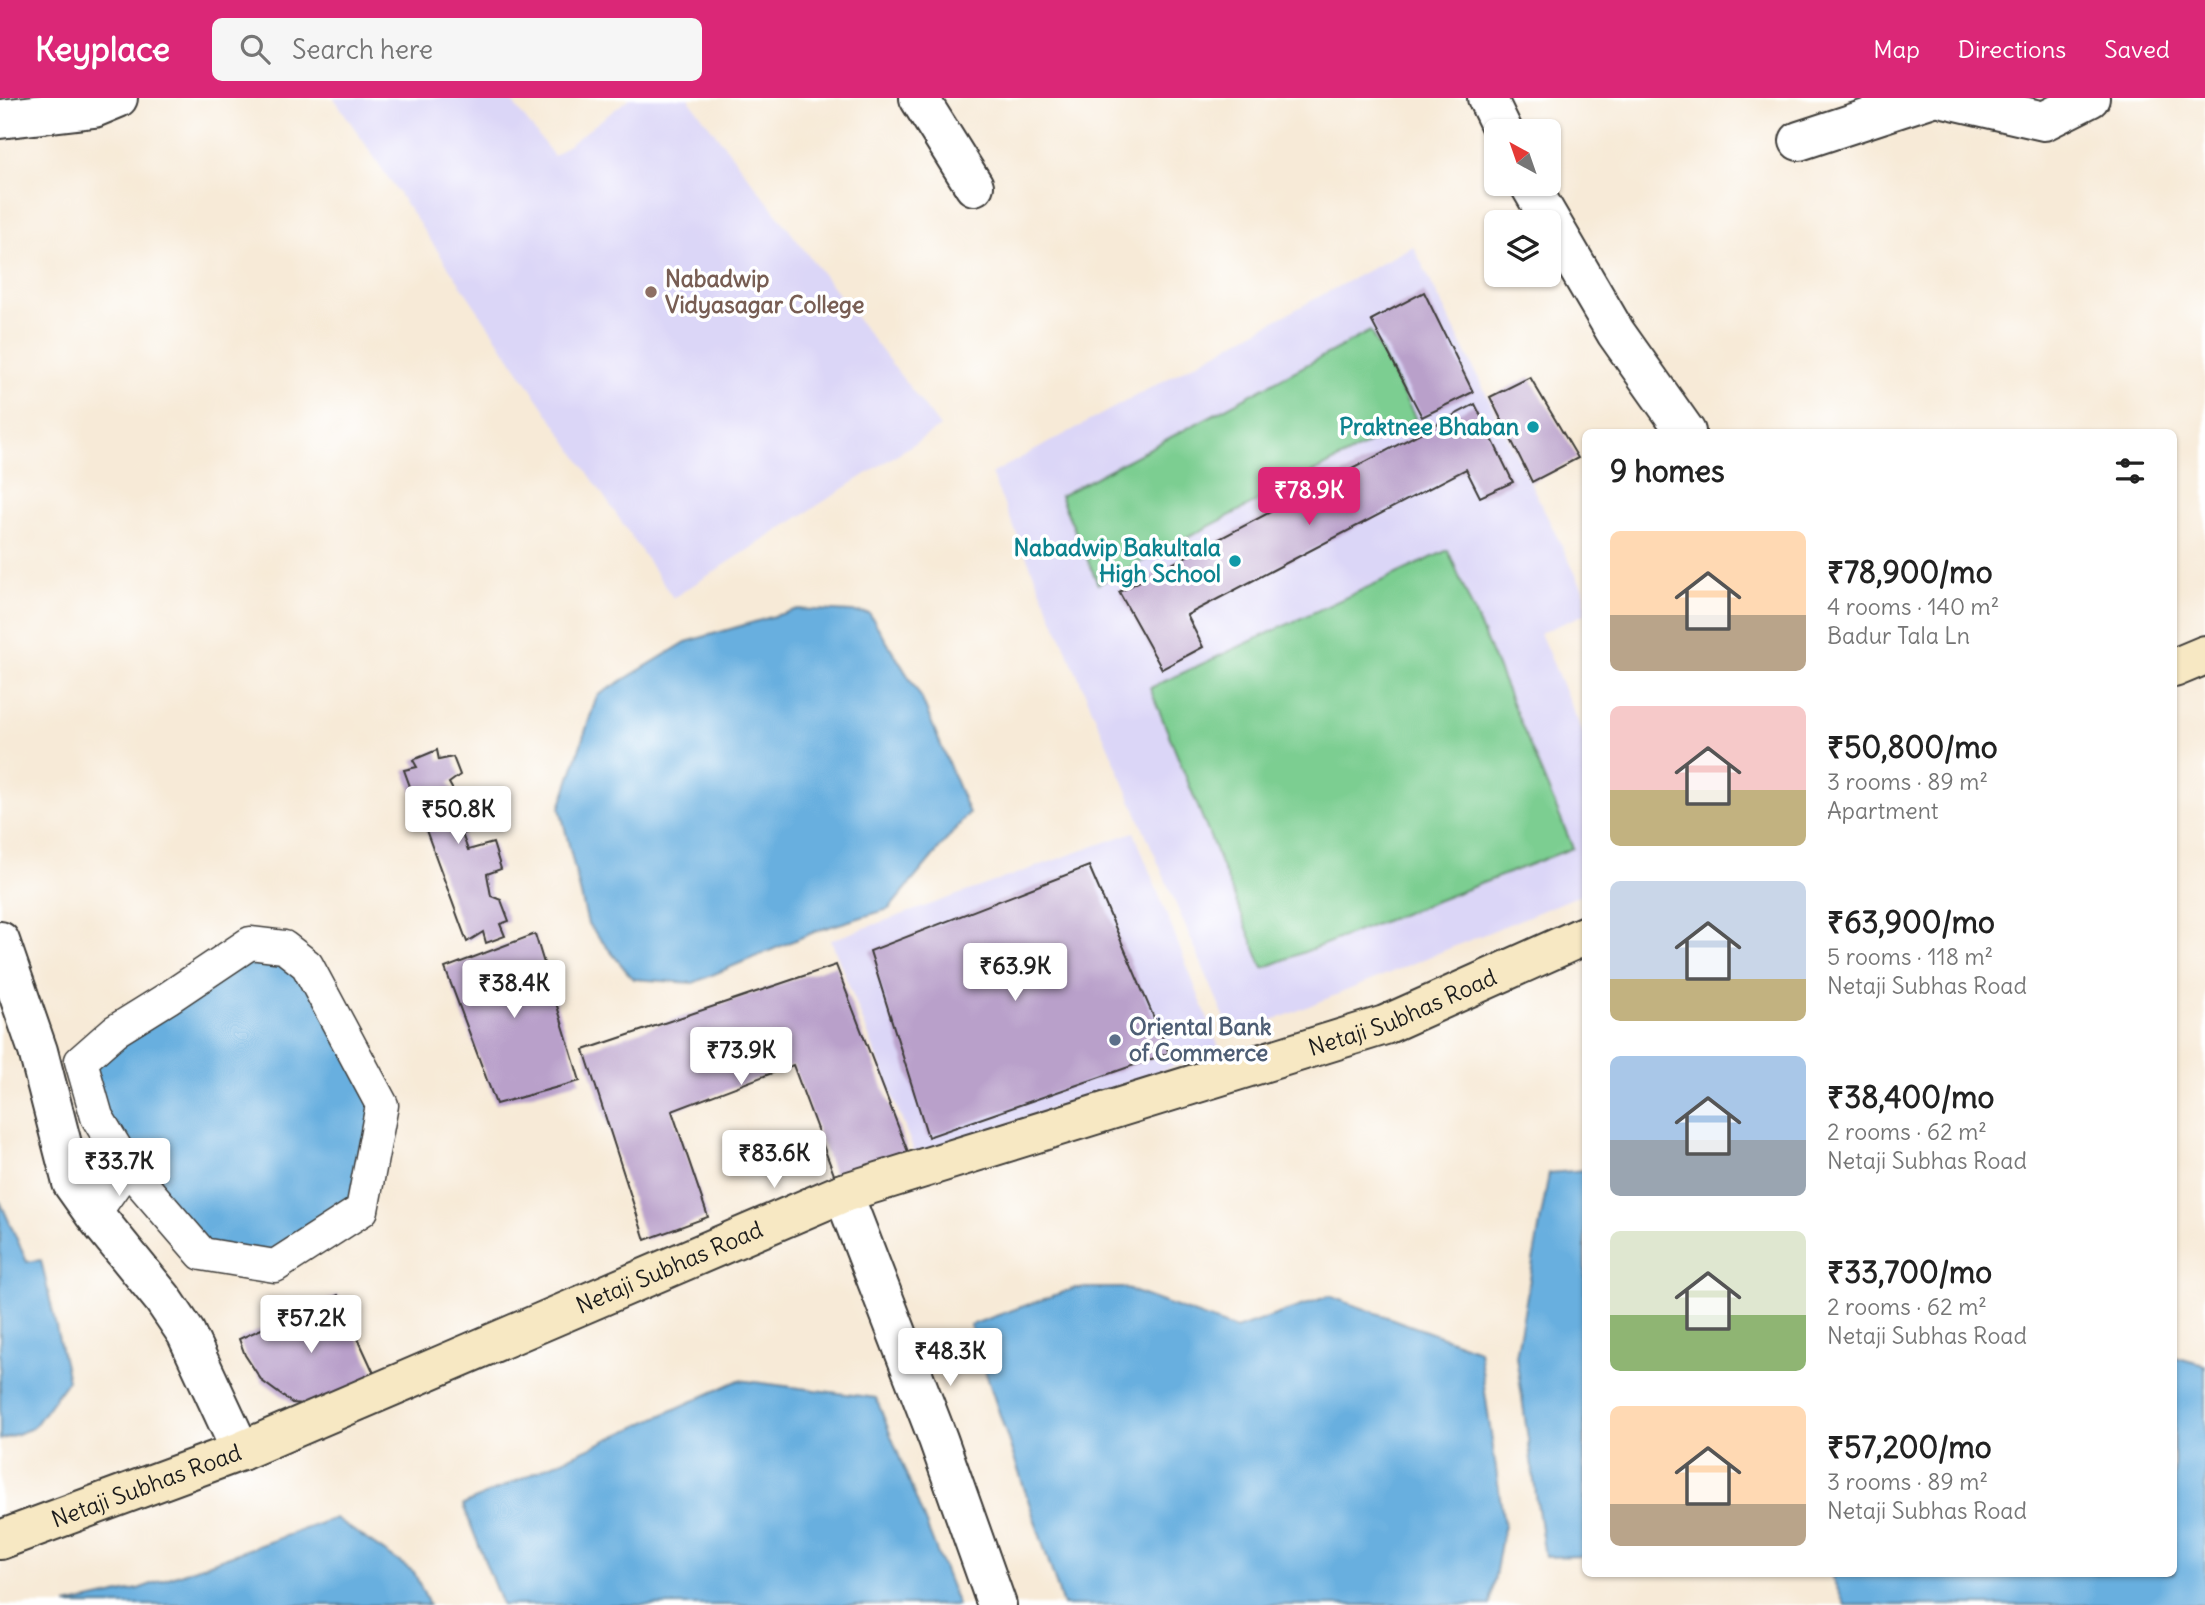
<!DOCTYPE html>
<html lang="en">
<head>
<meta charset="utf-8">
<style>
  body { margin:0; font-family:Delius,sans-serif; background:#f6f6f6; color:#222; height:100vh; display:flex; flex-direction:column; font-size:26px; white-space:nowrap }
  * { box-sizing:border-box; margin:0 }
  p { font-size:23px; color:#767676 }
  .icon { flex:none; width:38px; height:38px; fill:none; stroke:currentColor; stroke-width:2; stroke-linecap:round; stroke-linejoin:round }
  .map { position:relative; flex:1; overflow:hidden }
  .details { position:absolute; left:1582px; top:331px; width:595px; height:1148px; display:flex; flex-direction:column; background:#fff; border-radius:10px; box-shadow:0 2px 5px #0004 }
  .details>* { flex:none }
  .needle { width:46px; rotate:320deg }
  .buttons { position:absolute; left:1484px; top:21px; display:grid; gap:14px }
  .buttons a { display:grid; place-items:center; width:77px; height:77px; border-radius:10px; background:#fff; box-shadow:0 2px 5px #0004; font-size:35px }
  .price { position:absolute; translate:-50% -60px; padding:0 16px; border-radius:7px; background:#fff; color:#222; font-size:23px; line-height:46px; filter:drop-shadow(0 2px 4px #0008) }
  .price::after { content:''; position:absolute; left:50%; top:42px; width:21px; height:16px; margin-left:-10px; background:inherit; clip-path:polygon(0 0,100% 0,50% 100%) }
  .price.active { background:#db2777; color:#fff }
  ul { padding:0; list-style:none }
  li { display:flex; align-items:center; gap:21px; height:175px; padding:0 28px }
  li span { display:grid; place-items:center; flex:none; width:196px; height:140px; border-radius:10px; color:#555 }
  li>.icon { margin-inline-start:auto }
  span .icon { width:84px; height:84px; fill:#fffc; stroke-width:1 }
  li b { font-size:30px }
  h2 { display:flex; justify-content:space-between; align-items:center; height:84px; padding:0 28px; font-size:30px }
  header { display:flex; align-items:center; gap:42px; box-sizing:border-box; height:98px; padding:0 35px; background:#db2777; color:#fff }
  header strong { font-size:33px }
  nav { display:flex; gap:38px; margin-inline-start:auto; font-size:24px }
  .search { width:490px; height:63px; background:#f6f6f6; display:flex; align-items:center; gap:18px; box-sizing:border-box; padding:0 24px; border-radius:10px; color:#767676; font-size:26px }
  .map>svg:first-child { display:block }
</style>
</head>
<body>
<header>
<strong>Keyplace</strong>
<div class="search"><svg class="icon" aria-label="search" viewBox="0 0 24 24"><circle cx="10" cy="10" r="6"/><path d="M15 15l6 6"/></svg>Search here</div>
<nav><a>Map</a><a>Directions</a><a>Saved</a></nav>
</header>
<div class="map">
<svg width="2205" height="1507" viewBox="0 0 2205 1507">
  <rect width="100%" height="100%" fill="#fff"/>
  <filter id="ink" filterUnits="userSpaceOnUse"><feTurbulence type="fractalNoise" baseFrequency=".0143" numOctaves="2"/><feDisplacementMap in="SourceGraphic" scale="14" xChannelSelector="R" yChannelSelector="G"/><feConvolveMatrix kernelMatrix="1 2 1 2 8 2 1 2 1" color-interpolation-filters="sRGB"/></filter>
  <filter id="wash" filterUnits="userSpaceOnUse"><feTurbulence type="fractalNoise" baseFrequency=".00686" numOctaves="4" result="noise"/><feDisplacementMap in="SourceGraphic" scale="28" xChannelSelector="R" yChannelSelector="G"/><feGaussianBlur stdDeviation="1.57" result="paint"/><feColorMatrix in="noise" values="0 0 0 0 0 0 0 0 0 0 0 0 0 0 0 0 0 1.4 0 .05"/><feComposite in="paint" operator="in"/></filter>
  <g filter="url(#wash)">
    <rect width="100%" height="100%" fill="#f7ead7"/>
    <!-- built -->
    <g fill="#dbd6f7">
      <path d="M334 0H509L554 58 630 0H688L940 329 673 500Z"/>
      <path d="M1413 148 1585 495V516L1540 535 1585 640V795L1233 939 991 376Z"/>
      <path d="M1134 734 1220 952 916 1058 831 842Z"/>
    </g>
    <!-- green -->
    <g fill="#7bce91" stroke="#4c7556" stroke-width="2">
      <path d="M1370 233 1416 321 1098 486 1060 398Z"/>
      <path d="M1448 452 1573 750 1263 870 1150 590Z"/>
    </g>
    <!-- water -->
    <g fill="#68afdf" stroke="#42667e" stroke-width="2">
      <path d="M798 511 869 515 921 599 969 715 889 811 819 832 693 885 633 881 588 826 560 710 597 598 686 544Z"/>
      <path d="M250 845 284 849 382 1007 362 1112 275 1168 202 1156 127 1069 81 963Z"/>
      <path d="M1585 1072V1458L1545 1459 1516 1258 1549 1075Z"/>
      <path d="M0 1103 27 1164 41 1162 68 1282 33 1330 0 1342Z"/>
      <path d="M1075 1190H1124L1236 1231 1329 1198 1479 1252 1504 1427 1490 1507H1063L970 1227Z"/>
      <path d="M2174 1259 2205 1267V1507H1845L1830 1475H2174Z"/>
      <path d="M739 1282 876 1300 958 1507H502L463 1407Z"/>
      <path d="M335 1420 414 1474 429 1507H66L138 1491Z"/>
    </g>
    <g id="blocks">
      <!-- building -->
      <g fill="#b9a0ca">
        <path d="M1424 194 1473 294 1422 319 1371 222Z"/>
        <path d="M1530 279 1578 360 1532 384 1490 299Z"/>
        <path d="M1475 306 1513 384 1480 399 1466 371 1187 517 1203 549 1162 571 1119 494Z"/>
        <path d="M437 652 439 662 453 659 460 677 449 685 459 703 479 701 487 728 462 736 468 752 493 745 501 771 487 776 491 798 501 802 509 823 500 826 505 838 486 845 483 834 467 844 404 672 417 669 413 662Z"/>
        <path d="M1089 768 1169 955 928 1039 870 853Z"/>
        <path d="M535 836 580 983 496 1006 445 870Z"/>
        <path d="M836 867 908 1054 836 1082 793 967 672 1013 708 1119 645 1142 584 952Z"/>
        <path d="M338 1197 378 1284 315 1307 292 1305 262 1283 245 1257 239 1241Z"/>
      </g>
    </g>
  </g>
  <g filter="url(#ink)">
    <use href="#blocks" fill-opacity="0" stroke="#3d3b38" stroke-width="2"/>
    <g fill="none" stroke-linecap="round" stroke-linejoin="round">
      <defs>
        <g id="pedestrian">
          <path d="M250 845 284 849 307 867 382 1007 362 1112 275 1168 202 1156 127 1069 97 1019 81 963 115 933 168 900Z"/>
          <path d="M94 1116 127 1069"/>
        </g>
        <g id="minor">
          <path d="M919 0 974 88"/>
          <path d="M1487 0 1503 33"/>
          <path d="M1944 0 2044 23 2090 0"/>
          <path d="M0 21 94 10 118 0"/>
          <path d="M1799 43 1930 0"/>
          <path d="M1529 86 1616 235 1686 334"/>
          <path d="M0 843 38 953 72 1085 94 1116 163 1201 186 1235 241 1353"/>
          <path d="M843 1095 938 1341 997 1507"/>
        </g>
        <g id="secondary">
          <path d="M2174 570 2205 557"/>
          <path id="s1" d="M0 1442 241 1353 843 1095 1385 927 1586 837"/>
        </g>
      </defs>
      <!-- pedestrian casing -->
      <use href="#pedestrian" stroke="#3d3b38" stroke-width="35"/>
      <!-- minor casing -->
      <use href="#minor" stroke="#3d3b38" stroke-width="42"/>
      <!-- secondary casing -->
      <use href="#secondary" stroke="#3d3b38" stroke-width="42"/>
      <!-- pedestrian -->
      <use href="#pedestrian" stroke="#fff" stroke-width="32"/>
      <!-- minor -->
      <use href="#minor" stroke="#fff" stroke-width="38"/>
      <!-- secondary -->
      <use href="#secondary" stroke="#f7e8c3" stroke-width="38"/>
    </g>
  </g>
  <!-- markers -->
  <circle fill="#8d6e63" stroke="#fff" stroke-width="2.5" cx="651" cy="194" r="7"/>
  <g fill="#0f9aa8" stroke="#fff" stroke-width="2.5">
    <circle cx="1533" cy="329" r="7"/>
    <circle cx="1235" cy="463" r="7"/>
  </g>
  <circle fill="#5c6f8a" stroke="#fff" stroke-width="2.5" cx="1115" cy="942" r="7"/>
  <g text-anchor="middle" stroke-width="7" stroke-linejoin="round" paint-order="stroke">
    <!-- education labels -->
    <g font-size="23" font-weight="bold" fill="#785e54" stroke="#fff" text-anchor="start">
      <text x="665" y="189">Nabadwip<tspan x="665" dy="26">Vidyasagar College</tspan></text>
    </g>
    <!-- culture labels -->
    <g font-size="23" font-weight="bold" fill="#0d838f" stroke="#fff" text-anchor="end">
      <text x="1519" y="337">Praktnee Bhaban</text>
      <text x="1221" y="458">Nabadwip Bakultala<tspan x="1221" dy="26">High School</tspan></text>
    </g>
    <!-- street labels -->
    <g font-size="23" fill="#1c1c1c" stroke="#fff">
      <text dy="8" stroke="none"><textPath href="#s1" startOffset="1500">Netaji Subhas Road</textPath></text>
      <text dy="8" stroke="none"><textPath href="#s1" startOffset="723">Netaji Subhas Road</textPath></text>
      <text dy="8" stroke="none"><textPath href="#s1" startOffset="156">Netaji Subhas Road</textPath></text>
    </g>
    <!-- service labels -->
    <g font-size="23" font-weight="bold" fill="#4e5e75" stroke="#fff" text-anchor="start">
      <text x="1129" y="937">Oriental Bank<tspan x="1129" dy="26">of Commerce</tspan></text>
    </g>
  </g>
</svg>
<div class="buttons">
<a><svg class="needle" viewBox="-14 -14 28 28"><path d="M0-13l5 13h-10z" fill="#e53935"/><path d="M0 13l5-13h-10z" fill="#767676"/></svg></a>
<a><svg class="icon" aria-label="layers" viewBox="0 0 24 24"><path d="M12 4l9 5-9 5-9-5zM3 14l9 5 9-5"/></svg></a>
</div>
<b class="price active" style="left:1309px;top:429px">₹78.9K</b>
<b class="price" style="left:458px;top:748px">₹50.8K</b>
<b class="price" style="left:1015px;top:905px">₹63.9K</b>
<b class="price" style="left:514px;top:922px">₹38.4K</b>
<b class="price" style="left:741px;top:989px">₹73.9K</b>
<b class="price" style="left:774px;top:1092px">₹83.6K</b>
<b class="price" style="left:119px;top:1100px">₹33.7K</b>
<b class="price" style="left:311px;top:1257px">₹57.2K</b>
<b class="price" style="left:950px;top:1290px">₹48.3K</b>
<section class="details">
<h2>9 homes<svg class="icon" aria-label="filters" viewBox="0 0 24 24"><path d="M4 7h16M4 17h16"/><circle cx="9" cy="7" r="2"/><circle cx="15" cy="17" r="2"/></svg></h2>
<ul>
<li><span style="background:linear-gradient(#ffd9b3 60%,#b9a48a 0)"><svg class="icon" aria-label="home" viewBox="0 0 24 24"><path d="M3 11l9-7 9 7M6 9v11h12V9"/></svg></span><div><b>₹78,900/mo</b><p>4 rooms · 140 m²</p><p>Badur Tala Ln</p></div></li>
<li><span style="background:linear-gradient(#f6c9c9 60%,#c2b280 0)"><svg class="icon" aria-label="home" viewBox="0 0 24 24"><path d="M3 11l9-7 9 7M6 9v11h12V9"/></svg></span><div><b>₹50,800/mo</b><p>3 rooms · 89 m²</p><p>Apartment</p></div></li>
<li><span style="background:linear-gradient(#c9d6e8 70%,#c2b280 0)"><svg class="icon" aria-label="home" viewBox="0 0 24 24"><path d="M3 11l9-7 9 7M6 9v11h12V9"/></svg></span><div><b>₹63,900/mo</b><p>5 rooms · 118 m²</p><p>Netaji Subhas Road</p></div></li>
<li><span style="background:linear-gradient(#a9c7e8 60%,#9aa5b1 0)"><svg class="icon" aria-label="home" viewBox="0 0 24 24"><path d="M3 11l9-7 9 7M6 9v11h12V9"/></svg></span><div><b>₹38,400/mo</b><p>2 rooms · 62 m²</p><p>Netaji Subhas Road</p></div></li>
<li><span style="background:linear-gradient(#dfe7d0 60%,#8fb573 0)"><svg class="icon" aria-label="home" viewBox="0 0 24 24"><path d="M3 11l9-7 9 7M6 9v11h12V9"/></svg></span><div><b>₹33,700/mo</b><p>2 rooms · 62 m²</p><p>Netaji Subhas Road</p></div></li>
<li><span style="background:linear-gradient(#ffd9b3 70%,#b9a48a 0)"><svg class="icon" aria-label="home" viewBox="0 0 24 24"><path d="M3 11l9-7 9 7M6 9v11h12V9"/></svg></span><div><b>₹57,200/mo</b><p>3 rooms · 89 m²</p><p>Netaji Subhas Road</p></div></li>
</ul>
</section>
</div>
</body>
</html>
